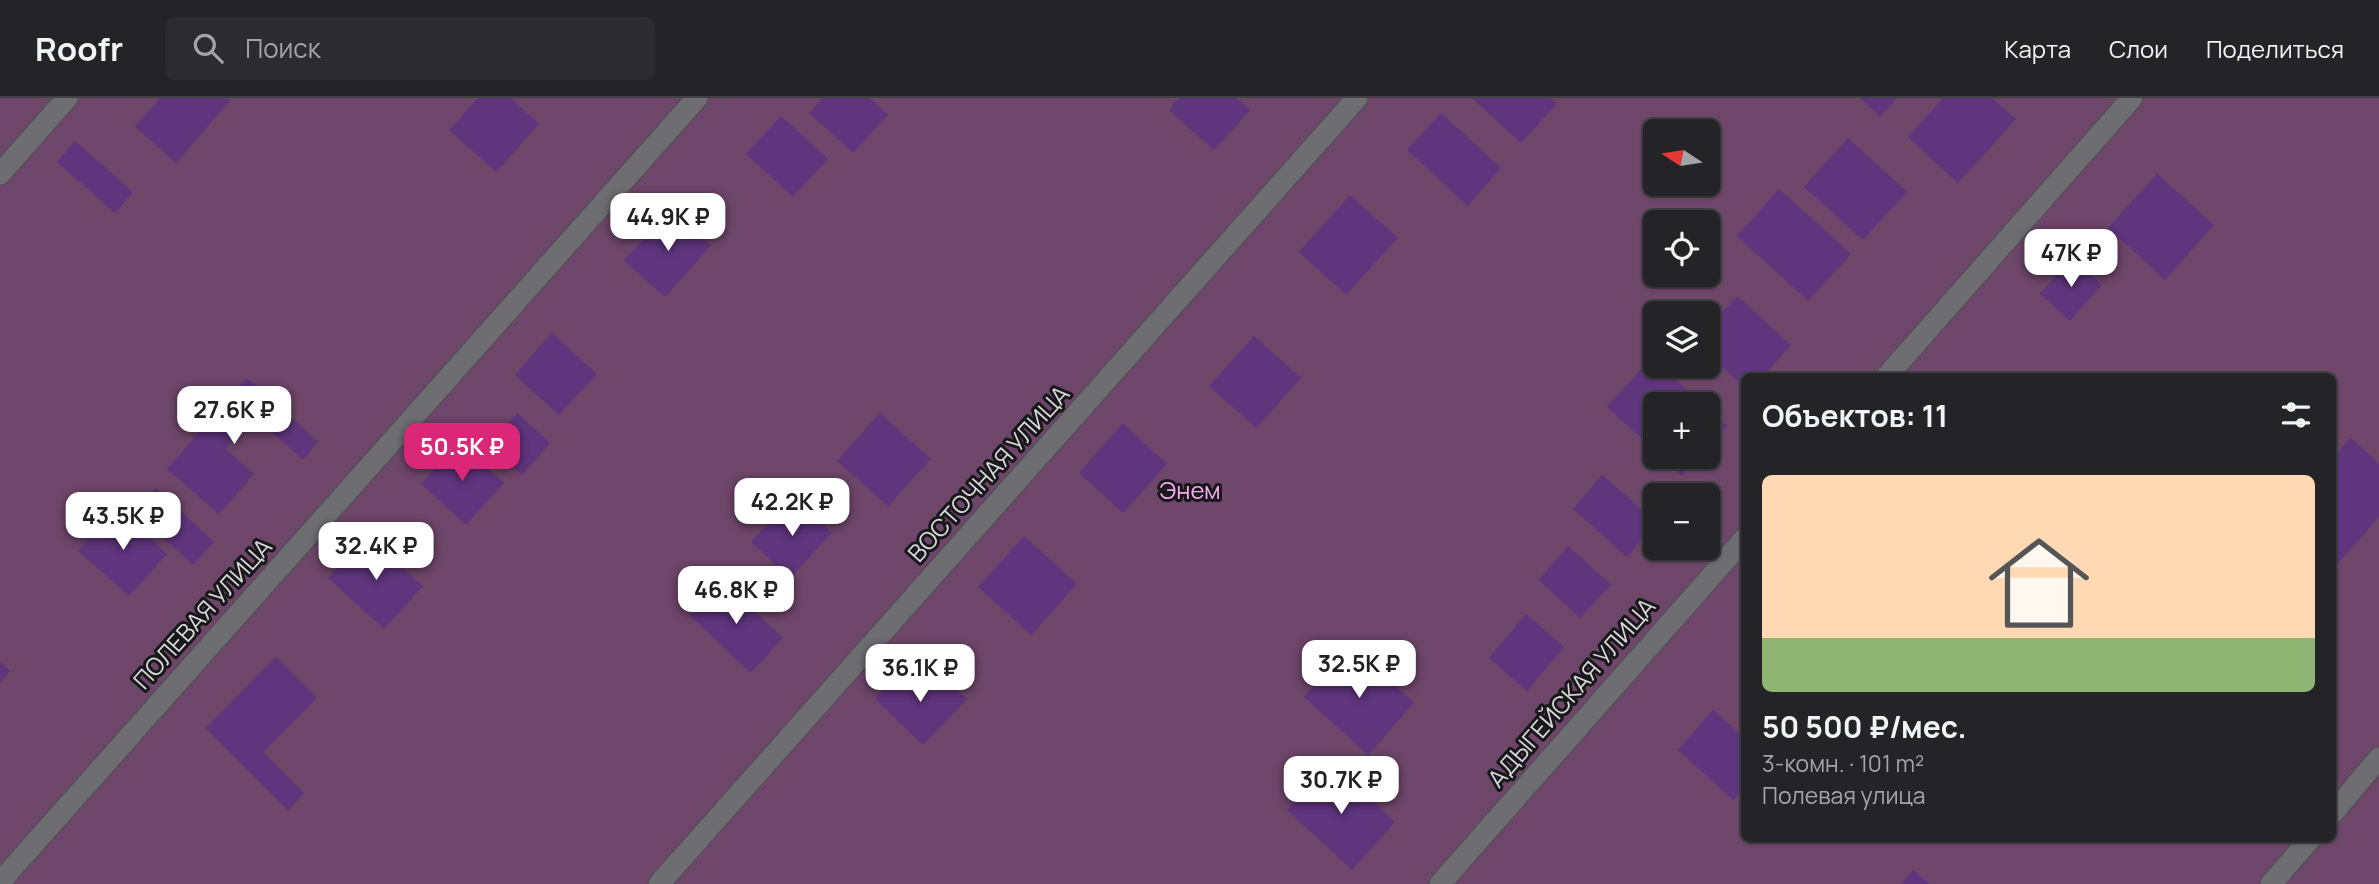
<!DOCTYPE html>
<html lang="ru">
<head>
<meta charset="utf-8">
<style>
  body { margin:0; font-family:Manrope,sans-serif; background:#2c2c2f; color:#f1f3f6; height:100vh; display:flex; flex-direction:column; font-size:26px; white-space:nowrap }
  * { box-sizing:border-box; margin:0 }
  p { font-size:23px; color:#a3a4a7 }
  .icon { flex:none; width:38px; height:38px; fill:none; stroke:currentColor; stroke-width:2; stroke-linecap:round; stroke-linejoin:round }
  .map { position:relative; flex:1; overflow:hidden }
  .side { position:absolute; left:1741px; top:275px; width:595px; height:469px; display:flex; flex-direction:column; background:#242427; border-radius:10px; box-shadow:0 2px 5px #0004,0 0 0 2px #414144 }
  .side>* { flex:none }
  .needle { width:46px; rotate:282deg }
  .buttons { position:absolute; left:1643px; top:21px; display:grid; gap:14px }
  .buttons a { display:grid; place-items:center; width:77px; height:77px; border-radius:10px; background:#242427; box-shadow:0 2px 5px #0004,0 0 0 2px #414144; font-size:35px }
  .price { position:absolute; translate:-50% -60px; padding:0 16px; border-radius:14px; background:#fff; color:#222; font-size:23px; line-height:46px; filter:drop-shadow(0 2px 4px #0008) }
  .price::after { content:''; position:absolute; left:50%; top:42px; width:21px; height:16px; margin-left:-10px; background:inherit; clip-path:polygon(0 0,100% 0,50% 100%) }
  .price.on { background:#db2777; color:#fff }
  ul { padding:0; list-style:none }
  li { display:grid; align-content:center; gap:14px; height:371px; padding:0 21px }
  li span { display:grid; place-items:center; height:217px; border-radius:10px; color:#555 }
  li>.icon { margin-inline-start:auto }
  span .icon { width:126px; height:126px; fill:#fffc; stroke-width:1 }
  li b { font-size:30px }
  h2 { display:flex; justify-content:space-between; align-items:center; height:84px; padding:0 21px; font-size:30px }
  header { display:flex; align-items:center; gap:42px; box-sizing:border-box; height:98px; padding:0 35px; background:#242427; border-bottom:2px solid #414144 }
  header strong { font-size:33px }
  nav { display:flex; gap:38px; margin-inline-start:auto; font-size:24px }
  .search { width:490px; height:63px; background:#2c2c2f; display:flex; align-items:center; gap:18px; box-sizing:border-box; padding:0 24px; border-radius:10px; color:#a3a4a7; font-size:26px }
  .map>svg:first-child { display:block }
</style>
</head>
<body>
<header>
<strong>Roofr</strong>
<div class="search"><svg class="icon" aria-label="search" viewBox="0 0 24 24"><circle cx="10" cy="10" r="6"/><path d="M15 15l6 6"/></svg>Поиск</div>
<nav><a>Карта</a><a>Слои</a><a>Поделиться</a></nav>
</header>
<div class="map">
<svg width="2379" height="786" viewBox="0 0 2379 786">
  <rect width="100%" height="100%" fill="#303034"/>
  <!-- green -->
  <path fill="#6e466a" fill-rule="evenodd" d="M0 0H2379V786H0ZM1656 33H1708V86H1656ZM1656 124H1708V177H1656ZM1656 215H1708V268H1656ZM1745 278H2333V740H1745ZM1656 306H1708V359H1656ZM1656 397H1708V450H1656Z"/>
  <!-- building -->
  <g fill="#5f357e">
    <path d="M160 0H226L230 3 176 65 135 29Z"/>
    <path d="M478 0H511L539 26 496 74 449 32Z"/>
    <path d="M823 0H870L888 17 853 55 809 15Z"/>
    <path d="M1179 0H1236L1250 12 1214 52 1169 12Z"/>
    <path d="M1472 0H1551L1557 6 1521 45Z"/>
    <path d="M1860 0H1897L1880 19Z"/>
    <path d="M1943 0H1992L2016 21 1958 85 1908 39Z"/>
    <path d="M1441 15 1501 70 1468 108 1407 52Z"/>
    <path d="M781 18 828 61 793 99 746 56Z"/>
    <path d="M1848 40 1907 94 1863 142 1804 89Z"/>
    <path d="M75 43 133 94 115 115 57 64Z"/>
    <path d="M2157 76 2214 127 2165 182 2108 130Z"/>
    <path d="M1779 91 1851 156 1808 203 1737 138Z"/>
    <path d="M1350 97 1398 140 1346 197 1299 154Z"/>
    <path d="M671 111 711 148 665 199 624 162Z"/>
    <path d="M2072 160 2102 187 2070 223 2040 196Z"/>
    <path d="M1737 198 1791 247 1763 278H1745V290L1708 256V230Z"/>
    <path d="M552 235 597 276 559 317 515 277Z"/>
    <path d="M1254 238 1301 280 1256 330 1209 288Z"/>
    <path d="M1651 260 1656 268H1660L1703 306H1656V354L1607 309Z"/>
    <path d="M247 280 318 344 303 362 254 318 225 351 254 376 219 416 167 371Z"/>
    <path d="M1708 311 1727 328 1708 349Z"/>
    <path d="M517 315 550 345 522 377 488 346Z"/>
    <path d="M880 315 931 361 888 408 837 363Z"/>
    <path d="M1123 325 1167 366 1123 415 1079 375Z"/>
    <path d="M2351 340 2379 366V419L2333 471V360Z"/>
    <path d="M459 344 504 385 466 427 421 386Z"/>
    <path d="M1661 359H1699L1682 378Z"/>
    <path d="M1602 377 1656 424 1627 459 1573 411Z"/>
    <path d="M156 390 214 444 193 467 135 413Z"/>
    <path d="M793 399 832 435 790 480 751 444Z"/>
    <path d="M117 410 167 456 129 498 78 453Z"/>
    <path d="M367 438 423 488 384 531 328 480Z"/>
    <path d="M1024 438 1077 486 1031 537 978 489Z"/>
    <path d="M1568 448 1611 487 1580 520 1539 482Z"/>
    <path d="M721 482 783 540 751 575 689 517Z"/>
    <path d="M1526 516 1564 549 1527 593 1489 560Z"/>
    <path d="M1351 547 1414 605 1368 657 1304 599Z"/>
    <path d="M276 559 317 600 263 654 304 695 288 712 206 630Z"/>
    <path d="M0 564 10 573 0 584Z"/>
    <path d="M905 568 934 594 946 582 967 601 923 647 875 601Z"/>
    <path d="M1713 612 1745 640V689L1733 702 1678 652Z"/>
    <path d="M1329 664 1395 724 1352 772 1287 712Z"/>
    <path d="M1913 772 1930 786H1901Z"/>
  </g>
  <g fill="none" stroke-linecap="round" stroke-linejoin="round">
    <defs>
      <g id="minor">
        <path d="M0 76 67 0"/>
        <path d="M1887 278 2132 0"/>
        <path d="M2333 715 2379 660"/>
        <path d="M0 784 697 0"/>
        <path d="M659 786 1357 0"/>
        <path d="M1440 786 1745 440"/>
        <path d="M2271 786 2311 740"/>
      </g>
    </defs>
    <!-- minor casing -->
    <use href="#minor" stroke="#4e4e51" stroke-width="23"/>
    <!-- minor -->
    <use href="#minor" stroke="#6d6d72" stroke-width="21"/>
  </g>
  <g text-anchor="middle" stroke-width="6" stroke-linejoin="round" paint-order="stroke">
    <!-- street labels -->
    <g font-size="24" fill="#d8d8db" stroke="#18181a">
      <text transform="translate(989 376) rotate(-48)" y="8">ВОСТОЧНАЯ УЛИЦА</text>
      <text transform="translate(203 516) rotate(-48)" y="8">ПОЛЕВАЯ УЛИЦА</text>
      <text transform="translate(1572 595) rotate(-49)" y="8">АДЫГЕЙСКАЯ УЛИЦА</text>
    </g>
    <!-- park labels -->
    <g font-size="24" fill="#f5abee" stroke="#18181a">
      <text x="1190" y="401">Энем</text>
    </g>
  </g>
</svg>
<div class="buttons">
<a><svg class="needle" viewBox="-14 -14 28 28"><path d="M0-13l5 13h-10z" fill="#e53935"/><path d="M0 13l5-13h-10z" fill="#a3a4a7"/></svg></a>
<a><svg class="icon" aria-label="locate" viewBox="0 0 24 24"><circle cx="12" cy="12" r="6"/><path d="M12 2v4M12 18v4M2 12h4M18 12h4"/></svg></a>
<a><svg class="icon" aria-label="layers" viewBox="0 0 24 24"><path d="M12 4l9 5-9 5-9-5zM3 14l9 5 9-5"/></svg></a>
<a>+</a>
<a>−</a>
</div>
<b class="price" style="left:668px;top:155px">44.9K ₽</b>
<b class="price" style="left:2071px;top:191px">47K ₽</b>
<b class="price" style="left:234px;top:348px">27.6K ₽</b>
<b class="price on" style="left:462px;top:385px">50.5K ₽</b>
<b class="price" style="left:792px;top:440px">42.2K ₽</b>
<b class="price" style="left:123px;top:454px">43.5K ₽</b>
<b class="price" style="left:376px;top:484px">32.4K ₽</b>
<b class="price" style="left:736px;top:528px">46.8K ₽</b>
<b class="price" style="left:1359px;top:602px">32.5K ₽</b>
<b class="price" style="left:920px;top:606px">36.1K ₽</b>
<b class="price" style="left:1341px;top:718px">30.7K ₽</b>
<section class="side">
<h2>Объектов: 11<svg class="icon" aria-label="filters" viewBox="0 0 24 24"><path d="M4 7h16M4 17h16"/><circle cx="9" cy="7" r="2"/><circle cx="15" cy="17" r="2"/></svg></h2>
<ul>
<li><span style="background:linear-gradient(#ffd9b3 75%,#8fb573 0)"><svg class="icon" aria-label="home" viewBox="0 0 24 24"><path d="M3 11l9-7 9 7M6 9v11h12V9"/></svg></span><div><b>50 500 ₽/мес.</b><p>3-комн. · 101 m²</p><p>Полевая улица</p></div></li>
</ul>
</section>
</div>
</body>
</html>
